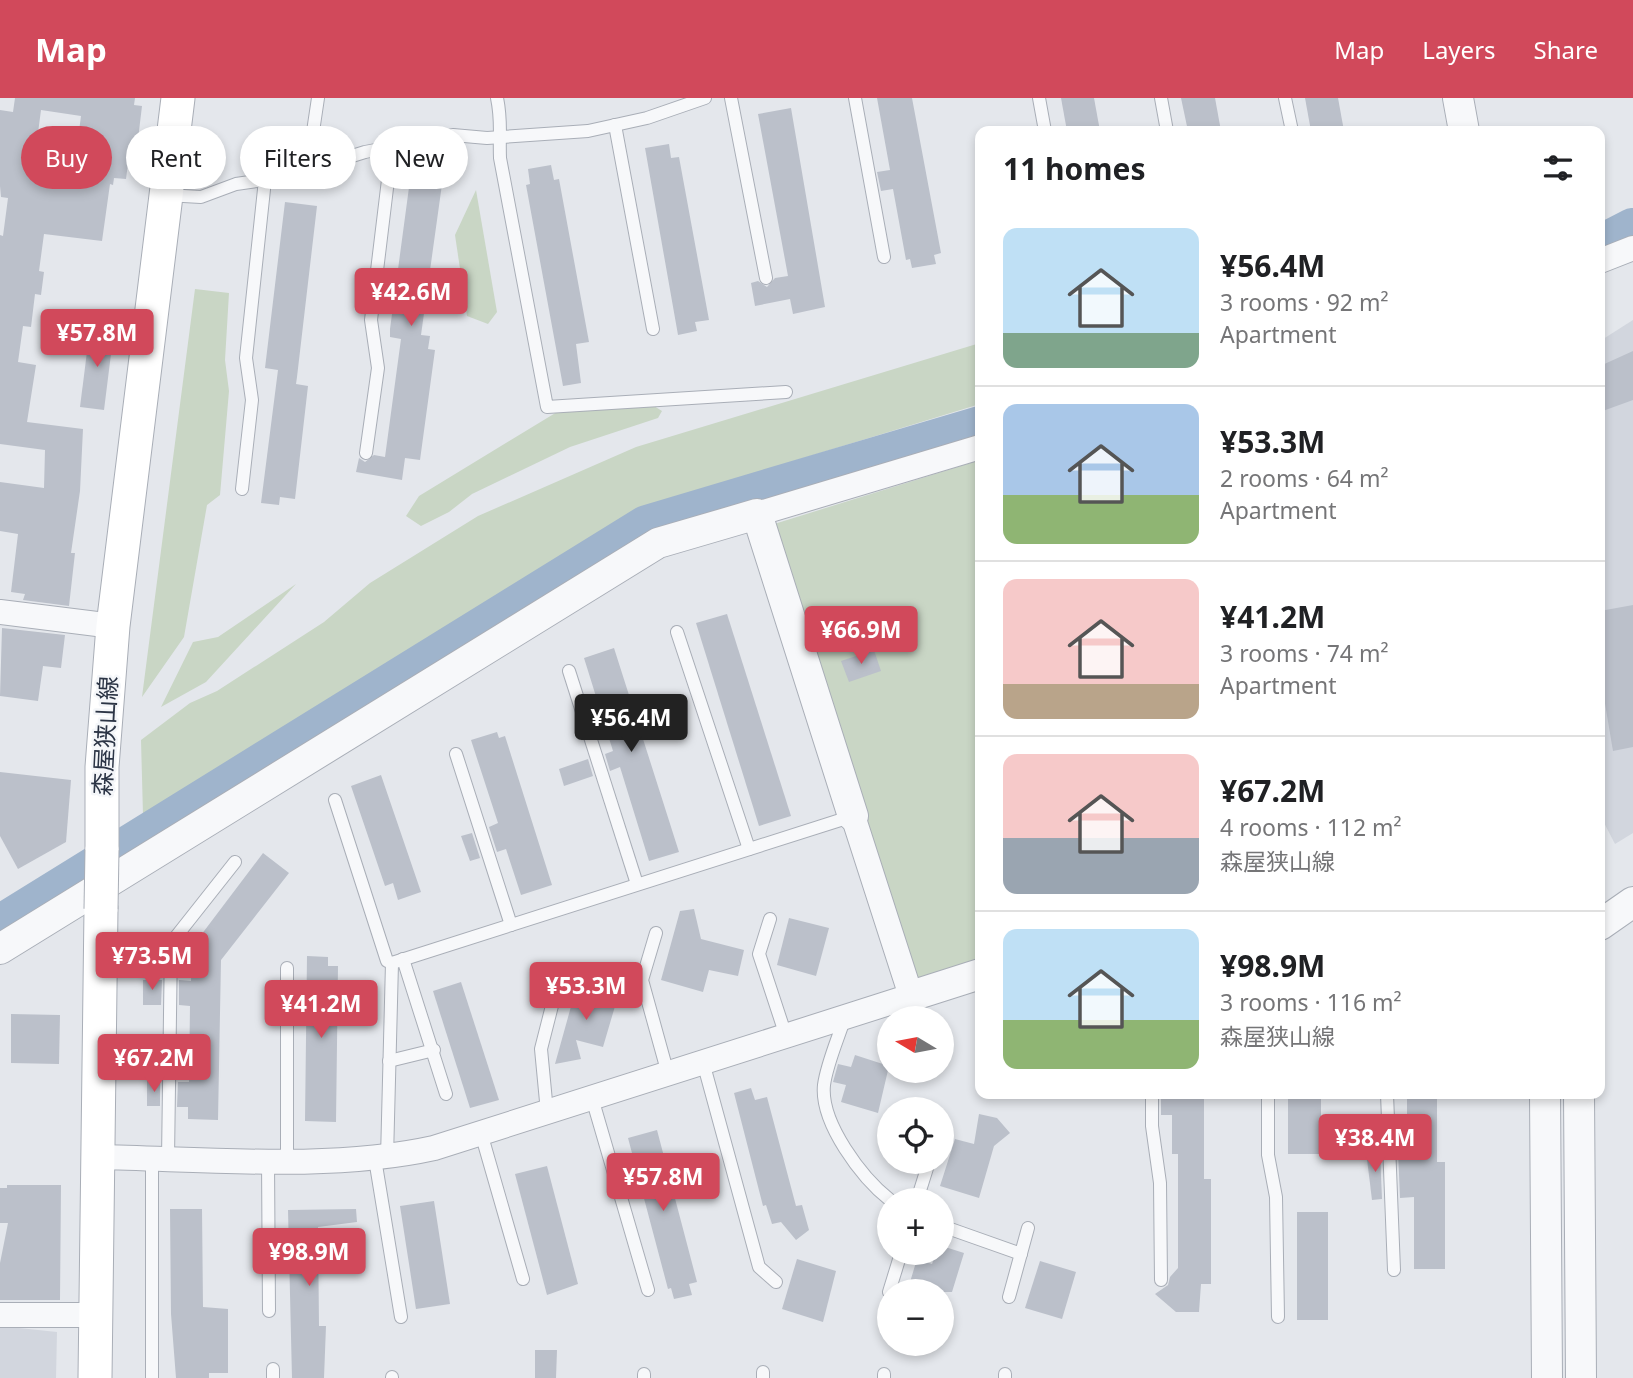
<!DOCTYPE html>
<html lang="en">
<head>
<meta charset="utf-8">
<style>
  body { margin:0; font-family:"Noto Sans","Noto Sans JP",sans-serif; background:#f6f6f6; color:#202124; height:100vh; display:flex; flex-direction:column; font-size:26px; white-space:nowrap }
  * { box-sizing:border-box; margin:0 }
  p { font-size:23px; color:#757577 }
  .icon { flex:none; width:38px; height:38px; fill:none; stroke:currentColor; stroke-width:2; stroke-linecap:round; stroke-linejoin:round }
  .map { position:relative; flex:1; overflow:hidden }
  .side { position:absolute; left:975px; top:28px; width:630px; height:973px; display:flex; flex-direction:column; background:#fff; border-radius:14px; box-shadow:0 4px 10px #0003 }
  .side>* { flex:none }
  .hud { position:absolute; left:21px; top:28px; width:665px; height:63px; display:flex; gap:14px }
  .needle { width:46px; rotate:280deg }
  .tools { position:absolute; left:877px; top:908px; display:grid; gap:14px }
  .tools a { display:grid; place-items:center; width:77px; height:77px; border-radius:50%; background:#fff; box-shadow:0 4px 10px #0003; font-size:35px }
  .price { position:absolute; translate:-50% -60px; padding:0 16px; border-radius:7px; background:#d1495b; color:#fff; font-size:23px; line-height:46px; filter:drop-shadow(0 2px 4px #0008) }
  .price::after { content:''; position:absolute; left:50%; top:42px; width:21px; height:16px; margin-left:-10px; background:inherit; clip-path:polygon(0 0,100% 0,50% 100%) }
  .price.current { background:#222; color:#fff }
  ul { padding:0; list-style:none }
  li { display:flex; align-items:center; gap:21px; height:175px; padding:0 28px }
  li+li { border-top:2px solid #e0e0e0 }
  li span { display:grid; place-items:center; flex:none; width:196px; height:140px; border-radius:14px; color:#555 }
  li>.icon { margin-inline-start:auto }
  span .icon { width:84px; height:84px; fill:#fffc; stroke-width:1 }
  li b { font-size:30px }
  h2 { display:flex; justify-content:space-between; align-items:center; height:84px; padding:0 28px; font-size:30px }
  .tag { padding:0 24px; border-radius:32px; background:#fff; box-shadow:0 4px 10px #0003; font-size:24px; line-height:63px }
  .tag.current { background:#d1495b; color:#fff }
  header { display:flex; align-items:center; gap:42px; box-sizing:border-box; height:98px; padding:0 35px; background:#d1495b; color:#fff }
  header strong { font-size:33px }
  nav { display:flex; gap:38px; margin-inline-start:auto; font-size:24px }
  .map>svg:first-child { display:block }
</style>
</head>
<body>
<header>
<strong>Map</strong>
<nav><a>Map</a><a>Layers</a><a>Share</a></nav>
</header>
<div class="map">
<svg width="1633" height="1280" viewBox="0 0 1633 1280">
  <rect width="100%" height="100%" fill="#e4e7ec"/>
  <!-- built -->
  <g fill="#d2d6de">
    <path d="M1633 222V735L1615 746 1600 717V243Z"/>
    <path d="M0 1228 57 1234 56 1280H0Z"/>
  </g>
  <!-- green -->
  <g fill="#c9d6c5">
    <path d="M476 92 497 214 488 226 467 218 455 137Z"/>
    <path d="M195 191 229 195 225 262 229 293 220 397 207 407 184 539 142 599Z"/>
    <path d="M980 245V306L644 409 143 717 141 642 190 605 217 593 324 524 370 485 478 418 636 349Z"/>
    <path d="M654 308 662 313 658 320 570 349 472 396 449 414 421 428 406 418 419 398 557 314Z"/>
    <path d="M980 362V868L916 884 771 427Z"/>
    <path d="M296 486 206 584 161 609 193 544 218 539Z"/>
  </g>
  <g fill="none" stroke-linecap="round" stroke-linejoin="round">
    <!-- river -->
    <g stroke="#9fb4cc" stroke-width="44">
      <path d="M1600 149 1633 132"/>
      <path d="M0 829 647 429 980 330"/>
    </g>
  </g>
  <!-- building -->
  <g fill="#bbc0ca" fill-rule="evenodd">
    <path d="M15 0H135L134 7 142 8 136 58H129L126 81 114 80 113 87 110 86 102 143 44 136 39 173 44 174 41 197 35 196 31 229 23 228 18 264 36 267 27 324 83 331 80 393 71 455H75L69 508 23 502 25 496 11 494 18 436 0 433V384L44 390 45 352 0 346V137L3 138 8 100 1 99 0 88V12L13 14ZM41 12 81 18 76 56 36 50Z"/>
    <path d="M877 0H912L941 155 934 157 936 166 912 170 910 161 906 162 893 91 881 93 877 74 890 72Z"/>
    <path d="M1061 0H1094L1100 33H1067Z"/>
    <path d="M1181 0H1215L1221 33H1188Z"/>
    <path d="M1305 0H1338L1344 33H1311Z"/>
    <path d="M791 10 825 209 793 216 790 201 755 208 751 185 758 183 767 189 775 180 788 178 758 16Z"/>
    <path d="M669 46 671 60 679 59 709 222 695 224 697 233 678 237 645 50Z"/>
    <path d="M412 67 444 72 421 237 430 238 428 251 435 252 420 362 405 360 402 382 356 374 359 360 365 364 374 357 385 359 401 241 390 239V231Z"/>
    <path d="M551 67 554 82 559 81 589 244 576 246 581 285 563 288 526 87 530 86 528 71Z"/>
    <path d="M285 104 317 108 297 279 296 286 308 288 295 401 280 399 279 407 261 405 278 272 265 270Z"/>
    <path d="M90 230 114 232 104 312 80 309Z"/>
    <path d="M1633 253V302L1600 314V268Z"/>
    <path d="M1633 507V649L1613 653 1600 576V513Z"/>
    <path d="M727 516 791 718 759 728 696 525Z"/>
    <path d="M2 530 65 537 61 570 43 568 38 603 0 598Z"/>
    <path d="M614 550 679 754 649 763 620 669 610 673 605 656 613 653 584 560Z"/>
    <path d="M874 552 881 573 849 584 841 563Z"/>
    <path d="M497 634 499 640 505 638 552 787 521 797 506 751 497 754 489 729 498 725 471 642Z"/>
    <path d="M588 661 593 678 564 688 559 671Z"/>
    <path d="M0 674 71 682 66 744 18 771 0 738Z"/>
    <path d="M381 677 421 794 398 802 393 785 385 788 351 688Z"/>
    <path d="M472 735 480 760 470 763 461 738Z"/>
    <path d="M263 755 289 775 221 862 218 1022 188 1021V1009H177L178 984H189L190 908 179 907V882L191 883 192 849Z"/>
    <path d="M694 811 701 841 744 852 738 878 709 872 703 894 661 882 680 813Z"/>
    <path d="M789 820 829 830 816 878 777 867Z"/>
    <path d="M307 858 328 859V868H338L336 1024 305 1023Z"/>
    <path d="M143 882H162L161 907H143Z"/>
    <path d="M461 884 499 1002 470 1010 433 893Z"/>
    <path d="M577 887 618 898 603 949 576 942 581 961 555 966Z"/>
    <path d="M11 916 60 917 59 966 11 965Z"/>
    <path d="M855 957 889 968 878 1015 841 1004 846 987 833 984 838 966 851 969Z"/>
    <rect x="147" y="983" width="13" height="25"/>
    <path d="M751 990 755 1002 767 999 796 1108 802 1107 809 1132 796 1142 781 1124 772 1126 766 1107 763 1108 734 995Z"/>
    <path d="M1161 996H1204V1081H1211V1186H1201L1199 1214H1176L1155 1196 1168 1187 1170 1179 1178 1170V1056H1172V1017H1161Z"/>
    <rect x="1288" y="996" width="33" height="60"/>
    <path d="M1407 996H1437V1064H1445V1171H1414V1099L1400 1100 1398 1053H1407Z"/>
    <path d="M979 1016 997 1020 1010 1035 994 1048 979 1100 940 1088 955 1041 974 1046Z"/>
    <path d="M657 1032 697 1184 689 1186 692 1197 674 1201 671 1190 668 1191 628 1040Z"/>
    <path d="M1366 1053H1380L1382 1101 1372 1102Z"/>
    <path d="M547 1068 578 1186 547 1197 515 1076Z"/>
    <path d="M7 1087H61L60 1202H0V1165L8 1125H0V1090H7Z"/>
    <path d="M434 1103 450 1206 416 1211 400 1108Z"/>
    <path d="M170 1111H202L203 1209 228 1211V1275H209V1280H176L171 1216Z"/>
    <path d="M356 1111 357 1124 318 1129 319 1228H326L324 1280H292L288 1112Z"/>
    <rect x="1297" y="1114" width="31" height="108"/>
    <path d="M942 1148 964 1155 952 1194H907L917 1161 932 1166 936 1155H942Z"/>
    <path d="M797 1161 836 1173 823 1224 782 1211Z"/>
    <path d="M1040 1163 1076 1174 1062 1221 1025 1210Z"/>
    <path d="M535 1252H557L556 1280H535Z"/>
  </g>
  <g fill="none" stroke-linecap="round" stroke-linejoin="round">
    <defs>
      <g id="service">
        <path d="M497 0C502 23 499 37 500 60L547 309 786 294"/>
        <path d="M731 0 766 180"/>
        <path d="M855 0 884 159"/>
        <path d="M1039 0 1045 33"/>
        <path d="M1161 0 1167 33"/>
        <path d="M1285 0 1292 33"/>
        <path d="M615 27 653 231"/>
        <path d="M317 69 311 47 318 0"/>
        <path d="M166 97 201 99 236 86 284 79 365 54 453 37 487 40 588 33 647 20 705 0"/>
        <path d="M366 355 378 270 371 222 392 49"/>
        <path d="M242 391 252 302 246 260 265 82"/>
        <path d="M677 534 749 751"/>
        <path d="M569 573 637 786"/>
        <path d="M456 656 511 827"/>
        <path d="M335 702 387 863 392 865 387 1060"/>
        <path d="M770 821 759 856 786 938"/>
        <path d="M656 835 642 882 668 976"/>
        <path d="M403 861 446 996"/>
        <path d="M392 865 853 718"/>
        <path d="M845 919C838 941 827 965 824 987 820 1025 862 1080 890 1102"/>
        <path d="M389 963 434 952"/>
        <path d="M703 964 759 1169 776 1184"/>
        <path d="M1152 996V1028L1160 1085 1161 1182"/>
        <path d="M1268 996V1057L1276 1099 1278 1219"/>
        <path d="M1387 996 1394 1172"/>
        <path d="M592 1000 648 1192"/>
        <path d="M547 1014 541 951 557 888"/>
        <path d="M481 1035 523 1181"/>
        <path d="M168 1060 171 845 235 764"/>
        <path d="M375 1061 401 1219"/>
        <path d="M268 1062 269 1213"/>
        <path d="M287 1062V870"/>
        <path d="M917 1102 929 1064"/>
        <path d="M942 1128 1021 1156"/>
        <path d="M889 1194 901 1155"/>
        <path d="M1009 1199 1028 1130"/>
        <path d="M763 1274V1280"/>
        <path d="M644 1276V1280"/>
        <path d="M884 1276V1280"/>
        <path d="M1005 1276V1280"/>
        <path d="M392 1279V1280"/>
        <path d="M152 1280V1060"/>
        <path d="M273 1280V1271"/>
      </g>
      <g id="minor">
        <path d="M1600 163 1633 150"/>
        <path d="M757 416 980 349"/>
        <path d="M0 514 113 528"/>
        <path d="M98 1059C205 1061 330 1073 434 1050L911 898 853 718"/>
        <path d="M0 1217H96"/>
      </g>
      <g id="tertiary">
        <path d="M1458 0 1464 33"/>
        <path d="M1600 827 1633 804"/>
        <path d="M0 851 658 445 757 416 853 718"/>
        <path d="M911 898 980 876"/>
        <path d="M1545 996 1547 1280"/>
        <path d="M1579 996 1581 1280"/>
      </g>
      <g id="secondary">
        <path d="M102 752V669L113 528 178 0"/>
        <path d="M95 1280 101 811"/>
      </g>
    </defs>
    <!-- service casing -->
    <use href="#service" stroke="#a9aeb7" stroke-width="14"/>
    <!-- minor casing -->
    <use href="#minor" stroke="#a9aeb7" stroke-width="26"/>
    <!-- tertiary casing -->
    <use href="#tertiary" stroke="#a9aeb7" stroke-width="32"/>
    <!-- secondary casing -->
    <use href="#secondary" stroke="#a9aeb7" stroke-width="35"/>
    <!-- service -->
    <use href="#service" stroke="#f7f8fa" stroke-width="12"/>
    <!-- minor -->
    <use href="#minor" stroke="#f7f8fa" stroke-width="24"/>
    <!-- tertiary -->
    <use href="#tertiary" stroke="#f7f8fa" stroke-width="30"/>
    <!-- secondary -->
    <use href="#secondary" stroke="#fff" stroke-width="33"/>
    <defs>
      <path id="secondary-bridge" d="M101 811 102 752"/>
    </defs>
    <!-- secondary-bridge casing -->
    <use href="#secondary-bridge" stroke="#a9aeb7" stroke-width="35" stroke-linecap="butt"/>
    <!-- secondary-bridge -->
    <use href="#secondary-bridge" stroke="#fff" stroke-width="33"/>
  </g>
  <g text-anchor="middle" stroke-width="5" stroke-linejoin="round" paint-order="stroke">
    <!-- street labels -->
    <g font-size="24" fill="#2b3445" stroke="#f4f6f9">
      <text transform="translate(106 638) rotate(-87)" y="8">森屋狭山線</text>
    </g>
  </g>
</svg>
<div class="tools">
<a><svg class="needle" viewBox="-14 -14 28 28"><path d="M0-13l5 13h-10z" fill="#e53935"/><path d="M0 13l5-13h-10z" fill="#757577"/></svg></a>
<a><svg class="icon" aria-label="locate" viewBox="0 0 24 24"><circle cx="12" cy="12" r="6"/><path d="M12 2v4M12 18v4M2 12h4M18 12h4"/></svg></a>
<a>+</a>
<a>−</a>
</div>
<b class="price" style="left:411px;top:230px">¥42.6M</b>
<b class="price" style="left:97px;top:271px">¥57.8M</b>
<b class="price" style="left:861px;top:568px">¥66.9M</b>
<b class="price current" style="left:631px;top:656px">¥56.4M</b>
<b class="price" style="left:152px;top:894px">¥73.5M</b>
<b class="price" style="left:586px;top:924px">¥53.3M</b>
<b class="price" style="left:321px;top:942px">¥41.2M</b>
<b class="price" style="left:154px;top:996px">¥67.2M</b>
<b class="price" style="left:1375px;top:1076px">¥38.4M</b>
<b class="price" style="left:663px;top:1115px">¥57.8M</b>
<b class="price" style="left:309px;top:1190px">¥98.9M</b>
<div class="hud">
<a class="tag current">Buy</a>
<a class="tag">Rent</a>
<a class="tag">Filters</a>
<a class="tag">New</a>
</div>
<section class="side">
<h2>11 homes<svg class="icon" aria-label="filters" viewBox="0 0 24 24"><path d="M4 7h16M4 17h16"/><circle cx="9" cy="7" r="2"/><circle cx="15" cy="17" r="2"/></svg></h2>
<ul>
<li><span style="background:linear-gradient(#bfe0f5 75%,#7fa58c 0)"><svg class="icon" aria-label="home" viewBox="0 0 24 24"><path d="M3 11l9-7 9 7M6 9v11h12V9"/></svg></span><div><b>¥56.4M</b><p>3 rooms · 92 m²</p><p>Apartment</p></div></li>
<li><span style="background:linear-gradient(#a9c7e8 65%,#8fb573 0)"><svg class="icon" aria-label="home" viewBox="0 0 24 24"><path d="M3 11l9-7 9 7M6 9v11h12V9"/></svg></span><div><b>¥53.3M</b><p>2 rooms · 64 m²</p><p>Apartment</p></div></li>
<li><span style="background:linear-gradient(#f6c9c9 75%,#b9a48a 0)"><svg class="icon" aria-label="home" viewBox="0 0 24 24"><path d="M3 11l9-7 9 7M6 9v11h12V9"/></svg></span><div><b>¥41.2M</b><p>3 rooms · 74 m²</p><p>Apartment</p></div></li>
<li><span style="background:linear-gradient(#f6c9c9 60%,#9aa5b1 0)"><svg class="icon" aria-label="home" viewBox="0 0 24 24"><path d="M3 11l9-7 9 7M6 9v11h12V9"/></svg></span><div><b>¥67.2M</b><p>4 rooms · 112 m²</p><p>森屋狭山線</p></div></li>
<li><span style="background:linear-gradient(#bfe0f5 65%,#8fb573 0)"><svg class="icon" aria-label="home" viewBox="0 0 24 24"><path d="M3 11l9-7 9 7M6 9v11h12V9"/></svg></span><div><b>¥98.9M</b><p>3 rooms · 116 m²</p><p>森屋狭山線</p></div></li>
</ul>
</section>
</div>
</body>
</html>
